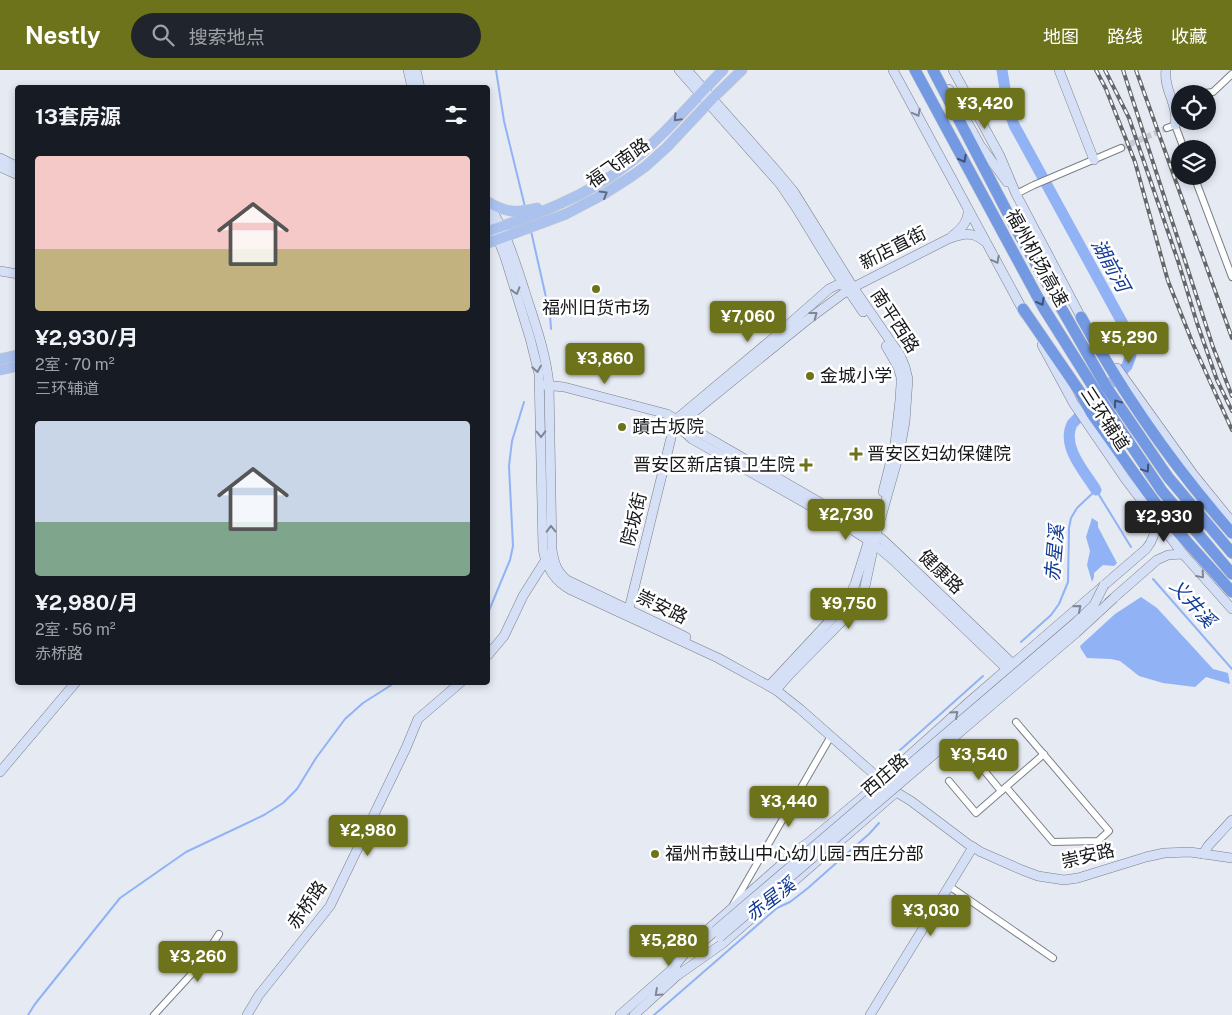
<!DOCTYPE html>
<html lang="zh">
<head>
<meta charset="utf-8">
<style>
  body { margin:0; font-family:"Public Sans","Noto Sans SC",sans-serif; background:#20242c; color:#f1f3f6; height:100vh; display:flex; flex-direction:column; font-size:19px; white-space:nowrap }
  * { box-sizing:border-box; margin:0 }
  p { font-size:16px; color:#9ea1a6 }
  .icon { flex:none; width:28px; height:28px; fill:none; stroke:currentColor; stroke-width:2; stroke-linecap:round; stroke-linejoin:round }
  .map { position:relative; flex:1; overflow:hidden }
  .sheet { position:absolute; left:15px; top:15px; width:475px; height:600px; display:flex; flex-direction:column; background:#171b24; border-radius:5px; box-shadow:0 2px 8px #0003 }
  .sheet>* { flex:none }
  .controls { position:absolute; left:1171px; top:15px; display:grid; gap:10px }
  .controls a { display:grid; place-items:center; width:45px; height:45px; border-radius:50%; background:#171b24; box-shadow:0 2px 8px #0003; font-size:25px }
  .price { position:absolute; translate:-50% -42px; padding:0 11px; border-radius:5px; background:#6d731a; color:#fff; font-size:16px; line-height:32px; filter:drop-shadow(0 1px 2px #0008) }
  .price::after { content:''; position:absolute; left:50%; top:30px; width:15px; height:11px; margin-left:-8px; background:inherit; clip-path:polygon(0 0,100% 0,50% 100%) }
  .price.on { background:#222; color:#fff }
  ul { padding:0; list-style:none }
  li { display:grid; align-content:center; gap:10px; height:265px; padding:0 20px }
  li span { display:grid; place-items:center; height:155px; border-radius:5px; color:#555 }
  li>.icon { margin-inline-start:auto }
  span .icon { width:90px; height:90px; fill:#fffc; stroke-width:1 }
  li b { font-size:21px }
  h2 { display:flex; justify-content:space-between; align-items:center; height:60px; padding:0 20px; font-size:21px }
  header { display:flex; align-items:center; gap:30px; box-sizing:border-box; height:70px; padding:0 25px; background:#6d731a; color:#fff }
  header strong { font-size:24px }
  nav { display:flex; gap:28px; margin-inline-start:auto; font-size:18px }
  .search { width:350px; height:45px; background:#20242c; display:flex; align-items:center; gap:12px; box-sizing:border-box; padding:0 18px; border-radius:28px; color:#9ea1a6; font-size:19px }
  .map>svg:first-child { display:block }
</style>
</head>
<body>
<header>
<strong>Nestly</strong>
<div class="search"><svg class="icon" aria-label="search" viewBox="0 0 24 24"><circle cx="10" cy="10" r="6"/><path d="M15 15l6 6"/></svg>搜索地点</div>
<nav><a>地图</a><a>路线</a><a>收藏</a></nav>
</header>
<div class="map">
<svg width="1232" height="945" viewBox="0 0 1232 945">
  <rect width="100%" height="100%" fill="#e5eaf3"/>
  <!-- water -->
  <g fill="#91b3f5">
    <path d="M1092 448 1098 452V457L1117 493 1114 496 1103 495 1094 503V507L1092 512 1087 495 1090 481 1086 467Z"/>
    <path d="M1141 527 1157 538 1213 599 1228 603 1230 614 1206 607 1195 617 1163 613 1139 606 1120 591 1111 589 1087 588 1081 579 1080 576 1115 544Z"/>
  </g>
  <g fill="none" stroke-linecap="round" stroke-linejoin="round">
    <!-- stream -->
    <g stroke="#91b3f5" stroke-width="2">
      <path d="M496 0 504 51 525 137"/>
      <path d="M531 161 550 245 551 259"/>
      <path d="M1153 509 1232 599"/>
      <path d="M488 543 510 490 513 476 509 396 512 371 524 332"/>
      <path d="M1021 572 1051 545 1059 534 1068 512 1069 458 1071 448 1077 438 1096 420 1131 477"/>
      <path d="M899 681 983 606"/>
      <path d="M28 945 35 934 120 828 186 782 264 745 283 733 297 719 316 688 345 649 363 633 396 612"/>
      <path d="M654 945 777 838 790 832 808 818 869 764 879 753"/>
    </g>
    <!-- river -->
    <path stroke="#91b3f5" stroke-width="11" d="M1002 0 1008 38 1014 55 1129 265 1131 285 1127 296 1072 354C1061 377 1085 402 1096 420"/>
    <!-- street-tunnel -->
    <path stroke="#c6cad2" stroke-width="6" stroke-dasharray="6 3" stroke-linecap="butt" d="M1121 78 1167 58"/>
    <defs>
      <g id="street">
        <path d="M1197 24 1213 22 1232 4"/>
        <path d="M1167 58 1175 55 1184 79"/>
        <path d="M1194 106 1232 207"/>
        <path d="M1016 124 1034 115 1121 78"/>
        <path d="M973 687 1001 721"/>
        <path d="M949 711 976 743 1044 684"/>
        <path d="M1006 717 1053 772 1098 771 1109 761 1016 652"/>
        <path d="M949 816 1053 888"/>
        <path d="M733 835 831 666"/>
        <path d="M154 945 197 898 219 864"/>
      </g>
      <g id="secondary">
        <path d="M408 0 412 18"/>
        <path d="M416 0 420 18"/>
        <path d="M679 0 780 114 795 136 835 201 863 242"/>
        <path d="M687 0 774 98 794 122 853 217 900 285 905 297 908 309 905 352 899 384 876 465 864 521 861 529 856 537 790 604 776 620"/>
        <path d="M893 0 1025 244"/>
        <path d="M953 0 1000 86 1016 124 1083 251"/>
        <path d="M1059 0 1094 90"/>
        <path d="M1166 0C1163 19 1179 36 1175 55"/>
        <path d="M949 19 980 75 1007 112"/>
        <path d="M0 88 18 97"/>
        <path d="M0 97 18 105"/>
        <path d="M488 134C506 161 515 191 525 222 535 253 546 283 549 315L552 480C554 493 557 502 567 510L686 567"/>
        <path d="M488 146 494 159 505 187 530 268 539 304 543 479C546 497 554 511 571 520L718 588 776 620 800 639 867 698 896 722 911 731 968 774 981 782 1022 800 1038 806 1064 810 1078 808 1146 787 1164 783 1190 782 1232 788"/>
        <path d="M952 166C962 159 969 151 968 139"/>
        <path d="M0 201 18 204"/>
        <path d="M1042 275 1074 334 1126 410 1183 484 1232 539"/>
        <path d="M1117 298 1193 404 1232 452"/>
        <path d="M544 315 564 317 667 344 871 462 882 469 898 484 1017 598"/>
        <path d="M673 352 692 369 851 459 874 474 893 490 1010 602"/>
        <path d="M679 357 694 342 806 251 848 220 948 169C962 164 972 161 984 171"/>
        <path d="M883 422 895 374 900 330 901 314V307L898 297 886 276"/>
        <path d="M1109 532 1157 490 1168 485 1183 484"/>
        <path d="M629 539 671 368 673 352 771 270 829 219 837 215H848"/>
        <path d="M488 585 504 566 523 526 547 488"/>
        <path d="M769 616 837 543 848 529 855 514 876 447"/>
        <path d="M0 702 76 612"/>
        <path d="M1203 784 1208 776 1232 750"/>
        <path d="M697 877 715 861"/>
        <path d="M672 899 696 870 799 779 809 772 864 726 970 631 1146 479C1154 470 1156 460 1156 449"/>
        <path d="M678 905 722 874 894 724"/>
        <path d="M247 945 259 925 330 836 406 678 418 649 461 612"/>
        <path d="M620 945 676 896"/>
        <path d="M634 945 681 902"/>
        <path d="M870 945 973 777"/>
      </g>
      <g id="primary">
        <path d="M488 132C507 143 516 143 537 138"/>
        <path d="M488 161C536 145 587 126 628 94 664 67 691 32 723 0"/>
        <path d="M488 173 566 144 604 124 632 106 646 96 667 77 713 28 742 0"/>
        <path d="M0 289 18 285"/>
        <path d="M0 300 18 296"/>
      </g>
      <g id="highway">
        <path d="M915 0 1043 237 1114 350 1162 421 1232 504"/>
        <path d="M933 0 1016 159 1107 318 1168 407 1232 483"/>
        <path d="M1023 239 1080 322 1092 344 1146 420 1171 454 1232 522"/>
        <path d="M1081 247C1123 324 1174 397 1232 463"/>
      </g>
    </defs>
    <!-- street casing -->
    <use href="#street" stroke="#7b7f87" stroke-width="8"/>
    <!-- secondary casing -->
    <use href="#secondary" stroke="#7b7f87" stroke-width="10"/>
    <!-- primary casing -->
    <use href="#primary" stroke="#c7c7c8" stroke-width="11"/>
    <!-- highway casing -->
    <use href="#highway" stroke="#c7c7c8" stroke-width="12"/>
    <!-- street -->
    <use href="#street" stroke="#fff" stroke-width="6"/>
    <!-- secondary -->
    <use href="#secondary" stroke="#d5e0f7" stroke-width="9"/>
    <!-- primary -->
    <use href="#primary" stroke="#acc2ee" stroke-width="10"/>
    <!-- highway -->
    <use href="#highway" stroke="#7499e3" stroke-width="11"/>
    <defs>
      <g id="rail">
        <path d="M1096 0 1106 19 1135 92 1168 211 1193 274 1232 360"/>
        <path d="M1105 0 1129 48 1178 191 1197 253 1217 310 1232 341"/>
        <path d="M1123 0 1213 277 1232 326"/>
        <path d="M1136 0 1232 268"/>
      </g>
    </defs>
    <!-- rail casing -->
    <use href="#rail" stroke="#65676c" stroke-width="4"/>
    <!-- rail -->
    <use href="#rail" stroke="#fff" stroke-width="2" stroke-dasharray="5.5" stroke-linecap="butt"/>
    <defs>
      <g id="secondary-bridge">
        <path d="M715 861 1074 554 1094 535 1104 515"/>
        <path d="M720 867 1076 563 1114 528"/>
      </g>
    </defs>
    <!-- secondary-bridge casing -->
    <use href="#secondary-bridge" stroke="#7b7f87" stroke-width="10" stroke-linecap="butt"/>
    <!-- secondary-bridge -->
    <use href="#secondary-bridge" stroke="#d5e0f7" stroke-width="9"/>
  </g>
  <!-- one-way arrows -->
  <defs><path id="oneway-chevron" d="M-2-3.5L2.5 0L-2 3.5" fill="none" stroke-width="1.6" stroke-linecap="round" stroke-linejoin="round" transform="scale(1.25)"/></defs>
  <g stroke="#7f8694">
    <use href="#oneway-chevron" transform="translate(917 43) rotate(62)"/>
    <use href="#oneway-chevron" transform="translate(996 190) rotate(62)"/>
    <use href="#oneway-chevron" transform="translate(516 221) rotate(73)"/>
    <use href="#oneway-chevron" transform="translate(814 245) rotate(-37)"/>
    <use href="#oneway-chevron" transform="translate(537 299) rotate(80)"/>
    <use href="#oneway-chevron" transform="translate(541 364) rotate(89)"/>
    <use href="#oneway-chevron" transform="translate(551 459) rotate(-91)"/>
    <use href="#oneway-chevron" transform="translate(1201 505) rotate(49)"/>
    <use href="#oneway-chevron" transform="translate(1078 538) rotate(-41)"/>
    <use href="#oneway-chevron" transform="translate(955 644) rotate(-42)"/>
    <use href="#oneway-chevron" transform="translate(658 923) rotate(138)"/>
  </g>
  <g stroke="#616c84">
    <use href="#oneway-chevron" transform="translate(677 48) rotate(133)"/>
    <use href="#oneway-chevron" transform="translate(604 124) rotate(-31)"/>
  </g>
  <g stroke="#405274">
    <use href="#oneway-chevron" transform="translate(963 89) rotate(62)"/>
    <use href="#oneway-chevron" transform="translate(1041 232) rotate(61)"/>
    <use href="#oneway-chevron" transform="translate(1117 333) rotate(-125)"/>
    <use href="#oneway-chevron" transform="translate(1146 399) rotate(56)"/>
  </g>
  <!-- markers -->
  <g fill="#6d731a" stroke="#fff" stroke-width="2">
    <circle cx="596" cy="219" r="5"/>
    <circle cx="810" cy="306" r="5"/>
    <circle cx="622" cy="357" r="5"/>
    <path d="M853.5 376.5h5v5h5v5h-5v5h-5v-5h-5v-5h5z"/>
    <path d="M803.5 387.5h5v5h5v5h-5v5h-5v-5h-5v-5h5z"/>
    <circle cx="655" cy="784" r="5"/>
  </g>
  <g text-anchor="middle" stroke-width="5" stroke-linejoin="round" paint-order="stroke">
    <!-- street labels -->
    <g font-size="18" fill="#16171a" stroke="#fff">
      <text transform="translate(618 93) rotate(-35)" y="6">福飞南路</text>
      <text transform="translate(893 178) rotate(-27)" y="6">新店直街</text>
      <text transform="translate(1037 188) rotate(61)" y="6">福州机场高速</text>
      <text transform="translate(895 251) rotate(57)" y="6">南平西路</text>
      <text transform="translate(1105 349) rotate(57)" y="6">三环辅道</text>
      <text transform="translate(634 449) rotate(-76)" y="6">院坂街</text>
      <text transform="translate(941 502) rotate(44)" y="6">健康路</text>
      <text transform="translate(662 537) rotate(26)" y="6">崇安路</text>
      <text transform="translate(885 705) rotate(-41)" y="6">西庄路</text>
      <text transform="translate(1088 786) rotate(-13)" y="6">崇安路</text>
      <text transform="translate(307 835) rotate(-55)" y="6">赤桥路</text>
    </g>
    <!-- poi labels -->
    <g font-size="18" fill="#16171a" stroke="#fff" text-anchor="start">
      <text x="596" y="244" text-anchor="middle">福州旧货市场</text>
      <text x="820" y="312">金城小学</text>
      <text x="632" y="363">蹟古坂院</text>
      <text x="867" y="390">晋安区妇幼保健院</text>
      <text x="795" y="401" text-anchor="end">晋安区新店镇卫生院</text>
      <text x="665" y="790">福州市鼓山中心幼儿园-西庄分部</text>
    </g>
    <!-- water labels -->
    <g font-size="19" font-style="italic" fill="#123b96" stroke="#fff">
      <text transform="translate(1111 195) rotate(61)" y="7">湖前河</text>
      <text transform="translate(1054 483) rotate(-85)" y="7">赤星溪</text>
      <text transform="translate(1193 533) rotate(48)" y="7">义井溪</text>
      <text transform="translate(770 829) rotate(-37)" y="7">赤星溪</text>
    </g>
  </g>
</svg>
<div class="controls">
<a><svg class="icon" aria-label="locate" viewBox="0 0 24 24"><circle cx="12" cy="12" r="6"/><path d="M12 2v4M12 18v4M2 12h4M18 12h4"/></svg></a>
<a><svg class="icon" aria-label="layers" viewBox="0 0 24 24"><path d="M12 4l9 5-9 5-9-5zM3 14l9 5 9-5"/></svg></a>
</div>
<b class="price" style="left:985px;top:60px">¥3,420</b>
<b class="price" style="left:748px;top:273px">¥7,060</b>
<b class="price" style="left:1129px;top:294px">¥5,290</b>
<b class="price" style="left:605px;top:315px">¥3,860</b>
<b class="price" style="left:846px;top:471px">¥2,730</b>
<b class="price on" style="left:1164px;top:473px">¥2,930</b>
<b class="price" style="left:849px;top:560px">¥9,750</b>
<b class="price" style="left:979px;top:711px">¥3,540</b>
<b class="price" style="left:789px;top:758px">¥3,440</b>
<b class="price" style="left:368px;top:787px">¥2,980</b>
<b class="price" style="left:931px;top:867px">¥3,030</b>
<b class="price" style="left:669px;top:897px">¥5,280</b>
<b class="price" style="left:198px;top:913px">¥3,260</b>
<section class="sheet">
<h2>13套房源<svg class="icon" aria-label="filters" viewBox="0 0 24 24"><path d="M4 7h16M4 17h16"/><circle cx="9" cy="7" r="2"/><circle cx="15" cy="17" r="2"/></svg></h2>
<ul>
<li><span style="background:linear-gradient(#f6c9c9 60%,#c2b280 0)"><svg class="icon" aria-label="home" viewBox="0 0 24 24"><path d="M3 11l9-7 9 7M6 9v11h12V9"/></svg></span><div><b>¥2,930/月</b><p>2室 · 70 m²</p><p>三环辅道</p></div></li>
<li><span style="background:linear-gradient(#c9d6e8 65%,#7fa58c 0)"><svg class="icon" aria-label="home" viewBox="0 0 24 24"><path d="M3 11l9-7 9 7M6 9v11h12V9"/></svg></span><div><b>¥2,980/月</b><p>2室 · 56 m²</p><p>赤桥路</p></div></li>
</ul>
</section>
</div>
</body>
</html>
